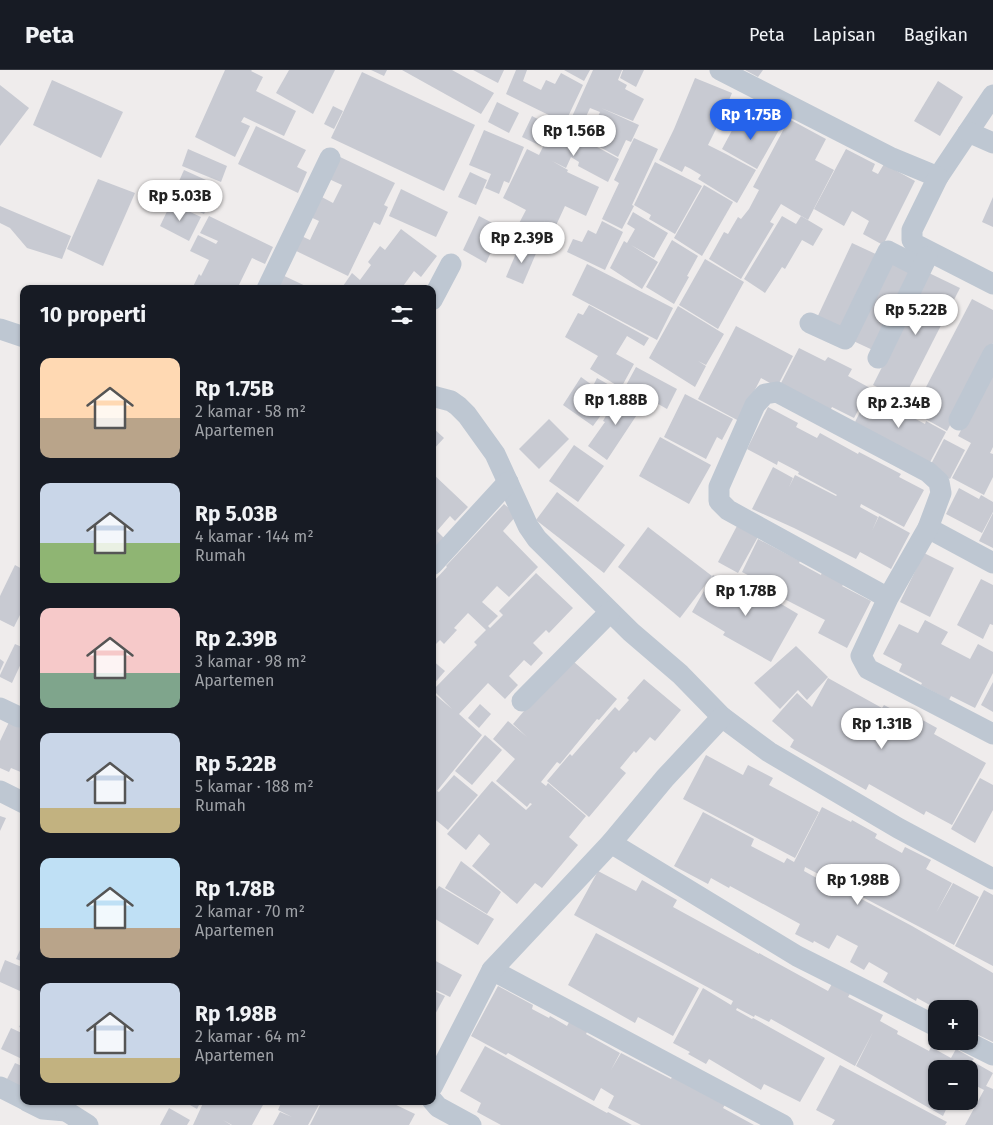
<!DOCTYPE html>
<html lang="id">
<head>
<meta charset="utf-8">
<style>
  body { margin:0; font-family:"Fira Sans",sans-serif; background:#242831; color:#f1f3f6; height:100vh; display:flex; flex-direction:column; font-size:19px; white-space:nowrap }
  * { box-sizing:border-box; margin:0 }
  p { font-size:16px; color:#9ea1a6 }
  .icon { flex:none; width:28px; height:28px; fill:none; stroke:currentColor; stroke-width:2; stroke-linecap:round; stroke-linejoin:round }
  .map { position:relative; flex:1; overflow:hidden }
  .details { position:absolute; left:20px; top:215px; width:416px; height:820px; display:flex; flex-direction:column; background:#171b24; border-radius:10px; box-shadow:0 1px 4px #0004 }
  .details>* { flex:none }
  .buttons { position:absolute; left:928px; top:930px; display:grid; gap:10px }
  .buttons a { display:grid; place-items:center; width:50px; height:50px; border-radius:10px; background:#171b24; box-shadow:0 1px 4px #0004; font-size:25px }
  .price { position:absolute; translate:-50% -42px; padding:0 11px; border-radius:18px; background:#fff; color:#222; font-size:16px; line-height:32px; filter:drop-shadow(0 1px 2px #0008) }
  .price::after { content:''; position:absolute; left:50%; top:30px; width:15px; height:11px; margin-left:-8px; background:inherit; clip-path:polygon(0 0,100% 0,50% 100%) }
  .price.active { background:#2563eb; color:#fff }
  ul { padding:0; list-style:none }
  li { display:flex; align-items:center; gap:15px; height:125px; padding:0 20px }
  li span { display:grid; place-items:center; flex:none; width:140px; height:100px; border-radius:10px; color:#555 }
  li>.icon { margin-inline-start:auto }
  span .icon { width:60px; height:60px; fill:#fffc; stroke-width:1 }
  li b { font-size:21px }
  h2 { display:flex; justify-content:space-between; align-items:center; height:60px; padding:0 20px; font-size:21px }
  header { display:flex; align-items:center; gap:30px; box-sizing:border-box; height:70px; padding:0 25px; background:#171b24; border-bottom:1px solid #363941 }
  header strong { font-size:24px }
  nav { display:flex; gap:28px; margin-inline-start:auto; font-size:18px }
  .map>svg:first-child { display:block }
</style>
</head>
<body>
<header>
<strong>Peta</strong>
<nav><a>Peta</a><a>Lapisan</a><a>Bagikan</a></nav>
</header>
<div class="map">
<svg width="993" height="1055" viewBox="0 0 993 1055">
  <rect width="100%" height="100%" fill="#efecec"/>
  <!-- building -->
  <g fill="#c8cad2">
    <path d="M225 0H252L251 1 263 7 256 21 296 41 284 66 244 47 241 52 250 56 235 87 195 67Z"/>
    <path d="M289 0H335L313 44 276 23Z"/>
    <path d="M371 0H387L384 6Z"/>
    <path d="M402 0H452L494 23 481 44Z"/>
    <path d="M473 0H504L498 13Z"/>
    <path d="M516 0H527L523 11 541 20 546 10 555 14 561 3 583 15 565 53 506 24Z"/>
    <path d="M564 0H590L584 11Z"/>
    <path d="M593 0H622L618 10 627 15 625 19 644 29 633 51 601 38 639 55 631 72 626 70 618 87 587 70 600 42 590 38 577 66 619 89 608 112 578 96 579 92 571 87 566 98 552 91 568 100 567 102 599 117 586 146 565 136 547 175 536 169 545 150 534 171 515 161 526 140 503 128 527 79 539 85 554 54 566 60Z"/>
    <path d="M623 0H644L636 17 620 8Z"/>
    <path d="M745 0H763L758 7Z"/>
    <path d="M362 2 475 55 444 121 331 68Z"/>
    <path d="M695 8 732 23 727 35 724 34 720 43 723 45 708 75 726 84 720 95 726 84 756 100 737 133 698 109 701 105 691 99 685 96 682 102 659 90 674 59Z"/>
    <path d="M52 10 123 42 101 88 33 55Z"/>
    <path d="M938 11 963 27 940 66 914 51Z"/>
    <path d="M0 15 29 38 0 76Z"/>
    <path d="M497 32 519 43 509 63 488 52Z"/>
    <path d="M333 36 343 41 334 59 324 54Z"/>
    <path d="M752 45 779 60 757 99 722 79 736 53 744 58Z"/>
    <path d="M532 46 551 56 541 76 522 67Z"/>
    <path d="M789 49 826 69 815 90 834 100 808 150 781 134 770 152 774 154 741 209 709 189 724 162 728 164 738 147 741 149 749 139 759 120 753 117Z"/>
    <path d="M256 56 306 80 297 97 307 102 298 123 238 94Z"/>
    <path d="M484 60 524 77 509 113 504 111 499 124 485 118 491 104 469 95Z"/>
    <path d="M634 68 658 79 632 135 634 136 622 159 602 149 619 113 614 110Z"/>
    <path d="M188 79 227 96 221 112 182 96Z"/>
    <path d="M846 79 875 94 872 101 878 104 884 94 915 111 883 175 863 164 869 151 852 141 844 156 814 139Z"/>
    <path d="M340 87 395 113 384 135 388 137 380 155 374 152 348 206 290 178 297 164 310 170 319 151 308 146 318 125 333 133 342 115 329 109Z"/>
    <path d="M655 92 702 116 675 164 649 149 651 145 634 135Z"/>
    <path d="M184 100 217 115 204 144 171 129Z"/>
    <path d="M470 102 487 110 476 135 458 127Z"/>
    <path d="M98 109 135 123 103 196 67 179Z"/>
    <path d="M704 115 733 132 702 186 674 168Z"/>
    <path d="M401 119 448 142 436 167 389 146Z"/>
    <path d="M993 127V157L982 152Z"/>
    <path d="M171 133 201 147 189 171 160 156Z"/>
    <path d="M0 136 71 166 62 189 27 178 10 158 0 153Z"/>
    <path d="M633 142 668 163 654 188 631 175 658 192 642 219 610 198 624 171 627 173 635 159 627 154Z"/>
    <path d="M209 146 273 177 265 194 252 188 237 219H192L199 204 201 206 209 190 190 181 198 165 216 174 218 171 200 163Z"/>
    <path d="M479 146 502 158 486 193 463 180Z"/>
    <path d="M782 146 796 154 801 146 823 159 813 176 802 170 785 199 782 197 765 223 744 209Z"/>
    <path d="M602 151 623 162 605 200 567 182 573 169 582 172 588 160 596 164Z"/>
    <path d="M401 159 437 186 421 207 414 201 401 219H341L352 203 360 210 371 195 368 192 380 176 385 180Z"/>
    <path d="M672 170 698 186 687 206 689 207 674 234 646 217Z"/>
    <path d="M852 173 880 186 844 263 816 250Z"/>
    <path d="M520 174 537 181 523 214 506 207Z"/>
    <path d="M705 189 744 212 718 259 679 235Z"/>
    <path d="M885 190 913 203 877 282 849 269Z"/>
    <path d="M587 194 673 238 657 270 572 225Z"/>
    <path d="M278 203 312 219H271Z"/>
    <path d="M929 203 960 218 903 330 873 315Z"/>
    <path d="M972 229 993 240V273L947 361 913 342Z"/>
    <path d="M589 235 649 268 644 276 627 266 616 284 634 294 621 318 590 299 598 286 565 267 578 243 583 245Z"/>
    <path d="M678 236 724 264 706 295 698 291 706 296 695 317 649 288Z"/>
    <path d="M736 256 793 286 777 317 761 308 739 351 698 329Z"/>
    <path d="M799 278 825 291 828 287 852 299 848 306 870 318 854 348 832 337 830 341 780 315Z"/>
    <path d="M636 297 677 319 667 339 646 327 644 330 624 319Z"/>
    <path d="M993 297V377L990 383 993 384V407L984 425 952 408 971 373 958 366Z"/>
    <path d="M581 307 592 315 585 328 604 341 593 356 563 335Z"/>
    <path d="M597 308 618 320 612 330 592 318Z"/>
    <path d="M626 323 644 334 607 390 588 376 605 352 603 351 612 335 617 338Z"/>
    <path d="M685 324 733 349 722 370 717 367 706 389 664 367Z"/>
    <path d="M869 324 925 354 926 351 946 362 929 394 853 356Z"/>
    <path d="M768 337 798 353 796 357 817 368 820 363 858 384 859 382 901 404 899 407 924 420 904 457 861 434 860 437 878 447 872 461 879 446 910 463 891 499 860 482 856 489 794 458 752 439 773 397 793 408 789 417 795 405 836 426 837 425 798 404 799 402 778 391 777 395 747 379Z"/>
    <path d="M549 349 569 369 539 399 519 379Z"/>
    <path d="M432 357 444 368 432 381Z"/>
    <path d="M660 367 711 395 689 434 639 406Z"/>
    <path d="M944 369 965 380 950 409 929 398Z"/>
    <path d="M574 375 604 396 578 432 549 411Z"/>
    <path d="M432 403 468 437 455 451 450 446 437 461 446 470 432 484Z"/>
    <path d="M959 418 979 429 981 425 993 432V442L982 463 946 444Z"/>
    <path d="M557 422 625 475 604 503 536 450Z"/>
    <path d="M504 434 517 445 503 461 538 497 509 527 497 516 482 532 498 546 488 556 490 558 503 545 499 541 536 503 573 538 549 563 546 560 533 573 543 583 531 596 524 590 509 606 518 615 505 629 488 613 459 644 482 665 437 721 439 722 454 705 478 725 448 760 432 747V622L452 639 433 620 477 575 474 572 486 560 468 543 454 558 457 560 444 574 440 570 432 578V510L434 511 447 497 446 496Z"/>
    <path d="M993 443V478L979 471Z"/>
    <path d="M738 454 759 465 738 503 718 492Z"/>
    <path d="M648 457 712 506 680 548 618 497Z"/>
    <path d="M758 469 800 491 799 493 821 505 822 502 844 514 842 516 871 531 847 578 818 563 825 550 763 518 765 514 742 502Z"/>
    <path d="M924 483 954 498 930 547 900 532Z"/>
    <path d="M15 495 24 500V537L14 557 0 550V526Z"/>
    <path d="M713 505 746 524 751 516 798 544 771 592 723 565 725 562 692 542Z"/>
    <path d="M981 509 993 515V555L990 554 983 569 957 555Z"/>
    <path d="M925 550 948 562 941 574 970 589 978 574 993 582V603L975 638 951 626 949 630 921 615 922 613 899 601 902 594 883 584 899 554 918 563Z"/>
    <path d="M15 574 24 578V587L12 613 0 607V605Z"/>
    <path d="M796 576 828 607 807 630 798 620 780 639 754 613Z"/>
    <path d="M567 586 617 629 599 650 597 649 560 694 557 692 541 712 546 716 548 713 586 746 569 767 578 775 542 818 535 813 517 834 472 796 490 774 479 764 466 780 447 764 492 711 526 740 532 734 530 733 527 737 496 711 515 689 493 669 508 651 527 667 513 654 551 609Z"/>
    <path d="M0 589 4 592 0 601Z"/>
    <path d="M432 590 445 601 432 616Z"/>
    <path d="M828 608 882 638 884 635 907 647 910 643 937 658 934 664 986 693 952 755 926 741 924 745 869 714 866 720 790 677 794 670 772 651 797 623 812 637Z"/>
    <path d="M644 609 681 640 655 671 650 667 636 683 634 681 620 698 626 703 589 747 547 711 570 684 572 686 615 637 619 641 629 630 627 628Z"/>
    <path d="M993 612V642L981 635Z"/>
    <path d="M480 634 491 644 479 658 468 648Z"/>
    <path d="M9 652 24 658 23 703 11 698 9 702 0 698V671Z"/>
    <path d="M485 665 502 680 472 715 455 701Z"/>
    <path d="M706 685 743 705 748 695 773 708 769 715 819 742 795 788 683 729Z"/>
    <path d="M980 708 993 715V740L975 773 951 759Z"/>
    <path d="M822 737 851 752 852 750 877 764 875 768 902 783 905 777 931 790 926 799 952 813 936 843 953 813 979 827 954 875 805 797 804 801 822 811 824 809 912 856 993 903V972L970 961 969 939H937L917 928 916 931 883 912 888 903 869 892 864 900 850 892 858 876 837 865 829 879 814 871 813 873 795 864 800 854 730 816 729 818 711 808 708 814 674 796 703 742 754 769 751 776 784 793 787 788 794 792Z"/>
    <path d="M0 746 6 748 0 761Z"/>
    <path d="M461 791 501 822 487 844 445 818Z"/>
    <path d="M598 801 636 821 642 810 677 830 673 837 759 884V883L828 921 833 912 851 922 848 927 883 945 880 951 898 961 897 964 929 981 931 977 951 988 956 979 974 989 972 991 993 1003 986 1016 993 1019V1055H965L984 1020 969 1012V999H936V1031H950L943 1046 856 996 873 962 855 996 771 949 769 952 755 945 754 947 737 938 736 940 752 949 753 948 825 988 800 1032 764 1014 761 1020 709 989 706 994 688 984 690 982 673 973 703 918 731 935 733 931 574 845Z"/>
    <path d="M439 816 494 849 478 875 432 847V826Z"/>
    <path d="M984 820 993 825V896L955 876Z"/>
    <path d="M596 863 699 918 673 966 638 947 635 953 568 915Z"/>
    <path d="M24 871V892L16 889Z"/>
    <path d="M432 889 462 905 450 927 432 918Z"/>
    <path d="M5 890 24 898V913L20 921 0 912V903Z"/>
    <path d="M498 916 533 935 532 939 549 948 550 946 567 956 573 945 591 954 586 964 620 983 611 1000 621 983 671 1009 674 1003 726 1033 723 1038 754 1055H641L608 1038 614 1026 601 1018 594 1031 508 983 506 985 471 966Z"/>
    <path d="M432 920 445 926 432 950Z"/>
    <path d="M24 947V959L19 957Z"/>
    <path d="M11 958 24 964V990L1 979Z"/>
    <path d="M485 976 607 1043 608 1042 632 1055H501L477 1042 481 1033 460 1021Z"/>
    <path d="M15 993 24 997V1025L4 1015Z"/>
    <path d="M840 995 947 1052 945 1055H832L835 1050 816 1040Z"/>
    <path d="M183 1031H201L197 1039Z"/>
    <path d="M204 1031H257L263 1035 252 1055H232L223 1050 231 1055H193Z"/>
    <path d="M282 1031H321L308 1055H273L280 1042 292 1047 278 1040Z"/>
    <path d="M322 1031H388L415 1044 409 1055H310Z"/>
    <path d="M169 1038 190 1050 187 1055H160Z"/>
  </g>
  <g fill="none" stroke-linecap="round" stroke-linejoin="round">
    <!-- minor -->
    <g stroke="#bec7d2" stroke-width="21">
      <path d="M720 0 892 88 938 107 993 25"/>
      <path d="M968 62 993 73"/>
      <path d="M938 107 912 160V170L915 174 993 214"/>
      <path d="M267 219 330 88"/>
      <path d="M432 230 451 194"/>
      <path d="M810 253 845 269 888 181 921 198"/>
      <path d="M0 259 24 267"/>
      <path d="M878 288 927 187"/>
      <path d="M432 326 451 331 458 336 467 345 495 384 528 456 537 469 631 562 680 604 722 647 769 682 898 758 993 809"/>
      <path d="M959 350 993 284"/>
      <path d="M928 458 993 493"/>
      <path d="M432 495 508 412"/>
      <path d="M888 528 728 440 719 431V417L755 335 765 324 777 322 928 402 939 412 941 423 928 458 888 528 861 586 868 599 993 664"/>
      <path d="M522 631 610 542"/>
      <path d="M0 638 19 647"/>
      <path d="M0 721 24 733"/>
      <path d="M611 773 797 886 936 956"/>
      <path d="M492 900 783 1055"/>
      <path d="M965 971 993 985"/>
      <path d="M0 1017 24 1029"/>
      <path d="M432 1017 492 900 611 773 665 708 722 647"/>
      <path d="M432 1030 438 1037 471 1055"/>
      <path d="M27 1031 43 1039 66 1041"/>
      <path d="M64 1031 66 1041 88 1055"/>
    </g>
  </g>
</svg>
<div class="buttons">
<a>+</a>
<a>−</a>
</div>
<b class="price active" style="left:751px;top:71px">Rp 1.75B</b>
<b class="price" style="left:574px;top:87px">Rp 1.56B</b>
<b class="price" style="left:180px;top:152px">Rp 5.03B</b>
<b class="price" style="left:522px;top:194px">Rp 2.39B</b>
<b class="price" style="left:916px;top:266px">Rp 5.22B</b>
<b class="price" style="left:616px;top:356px">Rp 1.88B</b>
<b class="price" style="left:899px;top:359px">Rp 2.34B</b>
<b class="price" style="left:746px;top:547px">Rp 1.78B</b>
<b class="price" style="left:882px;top:680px">Rp 1.31B</b>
<b class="price" style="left:858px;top:836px">Rp 1.98B</b>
<section class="details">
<h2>10 properti<svg class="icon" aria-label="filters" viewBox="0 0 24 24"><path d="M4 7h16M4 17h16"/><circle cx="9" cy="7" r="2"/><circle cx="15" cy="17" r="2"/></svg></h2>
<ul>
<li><span style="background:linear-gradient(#ffd9b3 60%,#b9a48a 0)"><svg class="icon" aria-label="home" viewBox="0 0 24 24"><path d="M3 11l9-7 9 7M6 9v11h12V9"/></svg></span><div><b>Rp 1.75B</b><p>2 kamar · 58 m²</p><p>Apartemen</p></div></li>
<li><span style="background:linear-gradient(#c9d6e8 60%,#8fb573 0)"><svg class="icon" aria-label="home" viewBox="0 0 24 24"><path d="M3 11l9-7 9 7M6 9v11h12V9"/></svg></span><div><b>Rp 5.03B</b><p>4 kamar · 144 m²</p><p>Rumah</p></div></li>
<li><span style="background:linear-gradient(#f6c9c9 65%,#7fa58c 0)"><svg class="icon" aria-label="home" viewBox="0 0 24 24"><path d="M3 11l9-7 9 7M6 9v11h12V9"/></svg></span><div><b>Rp 2.39B</b><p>3 kamar · 98 m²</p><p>Apartemen</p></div></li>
<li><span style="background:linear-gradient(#c9d6e8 75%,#c2b280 0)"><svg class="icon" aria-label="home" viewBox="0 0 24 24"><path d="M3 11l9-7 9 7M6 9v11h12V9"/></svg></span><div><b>Rp 5.22B</b><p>5 kamar · 188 m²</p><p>Rumah</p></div></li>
<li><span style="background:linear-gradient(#bfe0f5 70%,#b9a48a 0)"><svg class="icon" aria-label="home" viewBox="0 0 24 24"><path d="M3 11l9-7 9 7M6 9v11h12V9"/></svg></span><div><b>Rp 1.78B</b><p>2 kamar · 70 m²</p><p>Apartemen</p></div></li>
<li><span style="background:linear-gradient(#c9d6e8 75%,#c2b280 0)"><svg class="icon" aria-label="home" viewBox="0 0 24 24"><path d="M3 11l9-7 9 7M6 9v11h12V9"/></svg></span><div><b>Rp 1.98B</b><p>2 kamar · 64 m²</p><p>Apartemen</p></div></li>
</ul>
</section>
</div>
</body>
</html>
